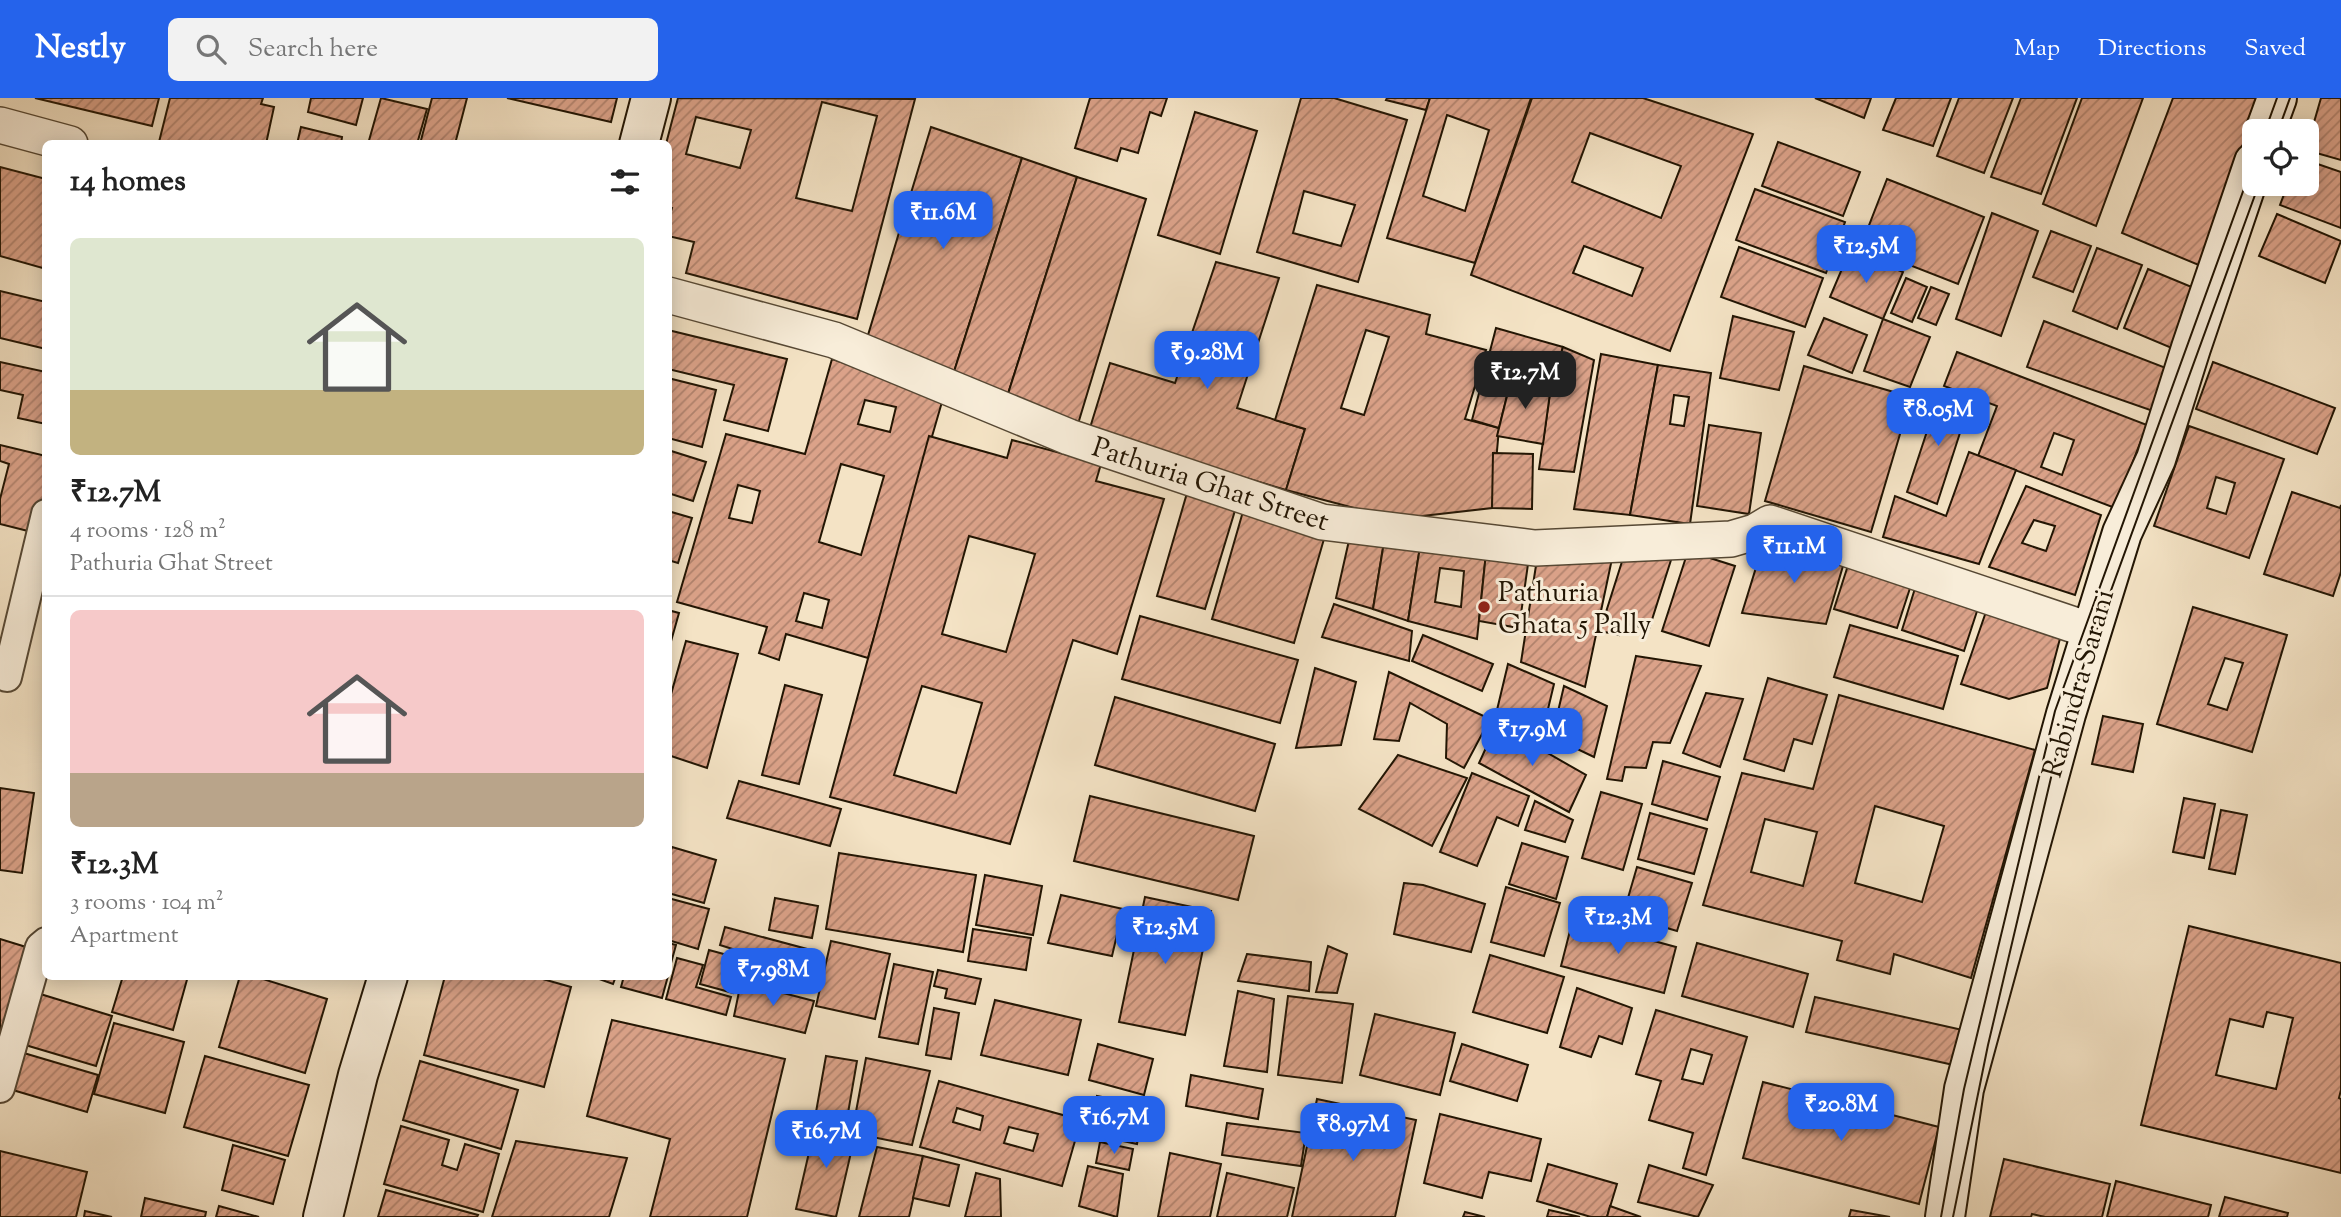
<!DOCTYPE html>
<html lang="en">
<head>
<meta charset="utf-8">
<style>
  body { margin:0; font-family:"Sorts Mill Goudy",serif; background:#f2f2f2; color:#222; height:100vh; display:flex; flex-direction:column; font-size:26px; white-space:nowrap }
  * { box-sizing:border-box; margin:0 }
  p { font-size:23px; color:#767676 }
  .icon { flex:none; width:38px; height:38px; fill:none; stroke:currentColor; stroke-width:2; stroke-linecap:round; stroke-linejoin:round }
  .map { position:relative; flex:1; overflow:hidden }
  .drawer { position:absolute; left:42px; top:42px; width:630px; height:840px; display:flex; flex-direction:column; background:#fff; border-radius:10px; box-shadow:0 4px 18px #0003 }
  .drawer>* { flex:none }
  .controls { position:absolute; left:2242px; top:21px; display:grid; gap:14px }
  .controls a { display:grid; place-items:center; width:77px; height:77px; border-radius:10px; background:#fff; box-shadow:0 4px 18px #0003; font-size:35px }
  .price { position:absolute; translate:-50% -60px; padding:0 16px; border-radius:14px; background:#2563eb; color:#fff; font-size:23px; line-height:46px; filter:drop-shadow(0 2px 4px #0008) }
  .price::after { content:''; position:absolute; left:50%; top:42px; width:21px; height:16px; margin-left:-10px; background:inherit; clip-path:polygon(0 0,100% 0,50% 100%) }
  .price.current { background:#222; color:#fff }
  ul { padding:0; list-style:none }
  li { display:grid; align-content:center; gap:14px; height:371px; padding:0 28px }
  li+li { border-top:2px solid #e0e0e0 }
  li span { display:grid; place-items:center; height:217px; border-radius:10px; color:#555 }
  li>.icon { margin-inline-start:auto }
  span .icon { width:126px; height:126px; fill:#fffc; stroke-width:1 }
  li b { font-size:30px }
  h2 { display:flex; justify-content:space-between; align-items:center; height:84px; padding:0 28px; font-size:30px }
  header { display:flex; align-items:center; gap:42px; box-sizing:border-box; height:98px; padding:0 35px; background:#2563eb; color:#fff }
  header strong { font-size:33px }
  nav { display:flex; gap:38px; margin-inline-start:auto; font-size:24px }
  .search { width:490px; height:63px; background:#f2f2f2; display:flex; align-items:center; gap:18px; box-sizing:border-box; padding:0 24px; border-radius:10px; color:#767676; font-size:26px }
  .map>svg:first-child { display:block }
</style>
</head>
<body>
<header>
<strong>Nestly</strong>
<div class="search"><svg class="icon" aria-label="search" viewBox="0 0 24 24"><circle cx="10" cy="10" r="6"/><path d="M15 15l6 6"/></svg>Search here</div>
<nav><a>Map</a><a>Directions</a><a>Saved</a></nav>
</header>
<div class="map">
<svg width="2341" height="1119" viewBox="0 0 2341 1119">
  <defs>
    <pattern id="building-hatch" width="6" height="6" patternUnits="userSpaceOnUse" patternTransform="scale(1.75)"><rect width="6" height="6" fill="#dba289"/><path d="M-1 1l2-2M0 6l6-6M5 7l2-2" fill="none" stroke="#b1836e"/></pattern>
  </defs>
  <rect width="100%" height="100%" fill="#f4e3c5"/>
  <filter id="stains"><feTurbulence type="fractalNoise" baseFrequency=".00286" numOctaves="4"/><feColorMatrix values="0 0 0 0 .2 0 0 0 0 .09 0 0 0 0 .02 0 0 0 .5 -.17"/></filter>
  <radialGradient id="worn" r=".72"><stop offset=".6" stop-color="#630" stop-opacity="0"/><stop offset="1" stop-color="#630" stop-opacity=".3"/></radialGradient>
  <!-- building -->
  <g fill="url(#building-hatch)" stroke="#221503" stroke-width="2" fill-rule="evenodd">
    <path d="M35 0H159L152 28Z"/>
    <path d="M170 0H263L261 6 274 9 266 46 159 44Z"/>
    <path d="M311 0H363L356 27 308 14Z"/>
    <path d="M381 0 427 11 417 46H368Z"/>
    <path d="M432 0H467L455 46H420Z"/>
    <path d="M507 0H617L611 24Z"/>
    <path d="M678 0 915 1 857 221 686 175 694 144 668 138V124L672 110 668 109V46H666ZM822 4 877 18 852 113 796 100ZM696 19 751 32 740 70 686 56Z"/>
    <path d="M1090 0H1167L1161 18 1150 14 1138 55 1121 50 1117 63 1075 50Z"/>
    <path d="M1301 0H1334L1407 22 1358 184 1257 154ZM1304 93 1355 107 1341 148 1293 135Z"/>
    <path d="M1387 0H1430L1426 12 1386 2Z"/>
    <path d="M1430 0H1531L1475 165 1387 140ZM1447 17 1489 32 1465 113 1423 98Z"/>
    <path d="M1532 0H1643L1753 36 1670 253 1471 177ZM1590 35 1681 68 1661 120 1572 84ZM1584 148 1643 170 1632 198 1573 175Z"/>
    <path d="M1815 0H1871L1864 20Z"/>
    <path d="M1896 0H1951L1933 48 1883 32Z"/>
    <path d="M1959 0H2013L1984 75 1937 58Z"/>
    <path d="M2021 0H2077L2041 96 1991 79Z"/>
    <path d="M2082 0H2143L2096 128 2043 106Z"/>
    <path d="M2173 0H2259L2201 168 2122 135Z"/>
    <path d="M2321 0H2341V62L2306 52Z"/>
    <path d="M1195 14 1257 33 1220 156 1158 137Z"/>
    <path d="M301 29 342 39 341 46H297Z"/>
    <path d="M931 29 1022 60 952 280 865 247Z"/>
    <path d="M1778 44 1860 74 1843 118 1762 88Z"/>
    <path d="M1022 60 1077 79 1007 299 952 280Z"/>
    <path d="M2306 62 2341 74V130L2280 107 2288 86H2306Z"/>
    <path d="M0 69 46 81V171L0 158Z"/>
    <path d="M1077 79 1146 101 1078 326 1007 299Z"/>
    <path d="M1887 81 1984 119 1958 186 1861 148Z"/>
    <path d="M1755 91 1845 124 1826 175 1736 142Z"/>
    <path d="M1992 115 2038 133 2001 238 1956 221Z"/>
    <path d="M2277 116 2341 143 2325 185 2259 158Z"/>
    <path d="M2051 133 2091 148 2073 194 2033 179Z"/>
    <path d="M1739 149 1823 180 1805 229 1721 199Z"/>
    <path d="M2097 150 2142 167 2117 231 2073 213Z"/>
    <path d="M1850 152 1903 174 1883 221 1830 199Z"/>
    <path d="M1216 164 1279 180 1237 310 1305 331 1286 392 1089 333 1110 265 1175 285Z"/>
    <path d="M2148 171 2199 192 2174 251 2124 230Z"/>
    <path d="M1906 180 1927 189 1912 224 1891 215Z"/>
    <path d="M1317 187 1430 217 1426 236 1486 252 1465 321 1499 330 1492 410 1396 421 1286 392 1305 331 1275 322ZM1366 232 1389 239 1364 317 1341 310Z"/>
    <path d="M1931 189 1949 196 1936 227 1918 220Z"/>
    <path d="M0 193 46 204V251L0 240Z"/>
    <path d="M1733 218 1794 234 1779 292 1720 280Z"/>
    <path d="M1824 220 1867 237 1852 275 1808 257Z"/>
    <path d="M1883 221 1930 239 1910 289 1864 273Z"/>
    <path d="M2044 223 2166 270 2153 313 2027 269Z"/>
    <path d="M1496 230 1563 249 1551 288 1512 278 1499 330 1472 322Z"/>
    <path d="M668 232 787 261 768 333 724 322 734 287 668 271Z"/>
    <path d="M1563 249 1594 262 1574 374 1539 371 1551 288Z"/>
    <path d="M1957 254 2147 327 2115 410 1978 358 1997 308 1944 288ZM2054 335 2074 342 2062 377 2041 369Z"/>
    <path d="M1601 256 1658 267 1630 417 1574 411Z"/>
    <path d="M832 261 944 297 868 560 786 536 779 562 759 555 767 529 677 504 726 336 805 356ZM865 302 896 309 890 334 858 326ZM841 366 884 378 861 457 819 444ZM738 387 760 393 752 425 729 420ZM804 495 829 502 822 530 796 523Z"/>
    <path d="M0 264 46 274V326L18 320 23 297 0 292Z"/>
    <path d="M2213 264 2335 310 2317 356 2196 311Z"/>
    <path d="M1658 267 1711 275 1690 426 1630 417ZM1674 297 1689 299 1684 328 1670 326Z"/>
    <path d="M1804 268 1911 299 1871 434 1765 403Z"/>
    <path d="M1512 278 1551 288 1543 346 1497 338Z"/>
    <path d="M668 280 716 292 702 349 668 340Z"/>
    <path d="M1940 294 1970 304 1937 406 1907 394Z"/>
    <path d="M1709 327 1761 335 1749 416 1697 408Z"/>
    <path d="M2189 328 2284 361 2249 460 2154 428ZM2216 379 2235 385 2226 416 2207 410Z"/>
    <path d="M929 338 1007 360 1012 342 1101 366 1096 383 1164 401 1117 556 1073 542 1010 746 830 699ZM969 438 1035 456 1006 554 942 536ZM922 588 982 605 956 695 894 677Z"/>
    <path d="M0 347 46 358V397L36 435 0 426V401L9 366 0 363Z"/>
    <path d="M668 352 706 364 693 403 668 395Z"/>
    <path d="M1969 354 2016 372 1979 466 1883 439 1895 398 1946 418Z"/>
    <path d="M1493 355 1533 356 1532 411 1492 410Z"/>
    <path d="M2026 388 2101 417 2075 497 1989 469ZM2034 422 2055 428 2046 453 2022 445Z"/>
    <path d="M2292 394 2340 410 2341 407V474L2333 498 2264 476Z"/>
    <path d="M1187 395 1237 406 1205 511 1157 498Z"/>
    <path d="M1244 410 1326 434 1294 545 1212 521Z"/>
    <path d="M668 413 692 420 678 465 668 462Z"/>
    <path d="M1350 438 1384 444 1373 511 1336 500Z"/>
    <path d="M1384 444 1420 449 1408 523 1373 511Z"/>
    <path d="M1763 447 1845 461 1826 526 1742 515Z"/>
    <path d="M1420 449 1486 455 1477 541 1408 523ZM1440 470 1464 473 1461 509 1435 504Z"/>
    <path d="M1626 451 1671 462 1649 531 1623 525 1619 537 1600 533Z"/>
    <path d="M1688 453 1735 468 1709 548 1662 533Z"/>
    <path d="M1486 455 1529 459 1519 530 1479 523Z"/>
    <path d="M1613 456 1585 589 1521 564 1537 461Z"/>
    <path d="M1850 461 1913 481 1897 530 1834 511Z"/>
    <path d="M1917 484 1980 504 1964 553 1902 532Z"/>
    <path d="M1334 506 1412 533 1409 563 1322 539Z"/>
    <path d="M1988 508 2062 533 2047 590 2009 601 1961 586Z"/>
    <path d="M2193 509 2287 537 2252 654 2157 626ZM2225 560 2243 565 2227 612 2208 606Z"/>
    <path d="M668 512 679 515 668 554Z"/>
    <path d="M1140 518 1298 562 1280 625 1122 581Z"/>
    <path d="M1850 527 1958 558 1943 611 1834 579Z"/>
    <path d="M1423 537 1493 566 1482 593 1412 563Z"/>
    <path d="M686 543 738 556 707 670 668 657V607Z"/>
    <path d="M1636 558 1701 568 1670 645 1653 644 1646 670 1625 669 1622 683 1607 681Z"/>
    <path d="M1508 566 1554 586 1542 636 1497 612Z"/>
    <path d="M1315 570 1356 584 1341 647 1296 650Z"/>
    <path d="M1389 574 1490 621 1464 670 1446 660 1447 626 1410 605 1399 643 1374 641Z"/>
    <path d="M1768 580 1827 597 1812 646 1794 641 1784 673 1744 661Z"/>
    <path d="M785 587 822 597 799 686 762 677Z"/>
    <path d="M1564 588 1607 608 1594 659 1552 639Z"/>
    <path d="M1706 595 1743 601 1720 669 1683 655Z"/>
    <path d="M1839 597 2035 652 1971 880 1894 856 1890 876 1837 862 1842 843 1703 807 1742 675 1813 691ZM1875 708 1944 728 1922 804 1855 785ZM1765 721 1817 734 1803 788 1751 774Z"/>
    <path d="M1115 599 1275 646 1255 713 1095 667Z"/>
    <path d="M2103 618 2143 626 2133 674 2092 666Z"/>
    <path d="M1497 626 1586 677 1569 714 1479 665Z"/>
    <path d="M1398 657 1467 680 1432 748 1359 711Z"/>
    <path d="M1663 663 1720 679 1707 722 1652 706Z"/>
    <path d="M1472 675 1529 698 1518 728 1497 719 1477 768 1440 754Z"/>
    <path d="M739 683 841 711 830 748 727 720Z"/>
    <path d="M0 690 34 695 22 775 0 772Z"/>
    <path d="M1601 694 1642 706 1623 772 1582 760Z"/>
    <path d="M1090 698 1254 738 1238 802 1074 763Z"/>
    <path d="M2184 700 2215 706 2204 760 2173 754Z"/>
    <path d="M1535 703 1573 722 1565 744 1525 732Z"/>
    <path d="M2221 712 2247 717 2235 776 2209 771Z"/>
    <path d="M1650 715 1707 731 1694 776 1638 761Z"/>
    <path d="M1522 745 1568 759 1556 801 1509 786Z"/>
    <path d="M672 749 716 762 704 805 668 795V761Z"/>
    <path d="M839 755 976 777 963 854 826 831Z"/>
    <path d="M1637 769 1692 785 1677 833 1623 817Z"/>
    <path d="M985 777 1042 788 1033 837 976 827Z"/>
    <path d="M1404 785 1423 787 1485 806 1471 854 1394 836Z"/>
    <path d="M1506 789 1560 805 1544 858 1491 844Z"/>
    <path d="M1061 797 1123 811 1112 858 1048 845Z"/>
    <path d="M1145 799 1211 813 1185 937 1119 924Z"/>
    <path d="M668 800 709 811 698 851 668 842Z"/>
    <path d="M775 800 818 808 812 840 769 832Z"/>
    <path d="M1573 821 1676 849 1664 895 1561 868Z"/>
    <path d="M2189 828 2341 865V992L2339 1000 2341 1001V1075L2141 1027ZM2267 914 2293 920 2276 991 2216 977 2230 921 2263 929Z"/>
    <path d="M725 829 811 852 805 874 720 847Z"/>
    <path d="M973 831 1031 840 1026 872 968 863Z"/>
    <path d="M0 841 26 849 0 938Z"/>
    <path d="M831 843 890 856 875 921 816 908Z"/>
    <path d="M668 845 676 847 668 876Z"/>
    <path d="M1697 845 1808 876 1793 929 1682 898Z"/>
    <path d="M1328 848 1347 856 1337 895 1316 894Z"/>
    <path d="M709 852 742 861 733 895 700 886Z"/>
    <path d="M1247 856 1311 864 1309 893 1238 883Z"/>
    <path d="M1490 857 1564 879 1547 935 1473 914Z"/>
    <path d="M677 860 703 867 696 889 731 899 726 917 666 901Z"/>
    <path d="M894 866 933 874 918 946 879 939Z"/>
    <path d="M938 872 981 881 975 906 945 900 947 891 934 888Z"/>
    <path d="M123 878H188L173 932 112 914Z"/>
    <path d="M240 878H253L327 901 305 975 219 949Z"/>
    <path d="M445 878H532L571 889 544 989 424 957Z"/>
    <path d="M591 878H616L613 886Z"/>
    <path d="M624 878H668L662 900 621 889Z"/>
    <path d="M741 884 814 903 805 935 734 918Z"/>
    <path d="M1577 890 1632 910 1622 946 1599 938 1591 959 1560 949Z"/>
    <path d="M1238 893 1274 901 1267 974 1224 968Z"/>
    <path d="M37 895 112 918 96 968 22 946Z"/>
    <path d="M1288 898 1353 906 1342 985 1278 977Z"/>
    <path d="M1815 899 1967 933 1958 968 1806 934Z"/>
    <path d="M995 902 1081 922 1068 977 981 957Z"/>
    <path d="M934 910 959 915 951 961 926 957Z"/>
    <path d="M1656 912 1747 939 1706 1077 1683 1070 1693 1035 1649 1022 1661 983 1636 976ZM1691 951 1712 957 1703 986 1682 981Z"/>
    <path d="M1375 916 1455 935 1440 997 1360 977Z"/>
    <path d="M612 922 785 961 747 1119H650L670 1041 587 1018Z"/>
    <path d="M114 925 184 944 165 1015 94 996Z"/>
    <path d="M1098 946 1153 961 1144 997 1089 982Z"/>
    <path d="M1462 946 1528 967 1517 1003 1450 983Z"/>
    <path d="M17 953 98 977 87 1014 6 990Z"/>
    <path d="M205 958 309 987 288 1058 184 1029Z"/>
    <path d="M826 958 857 963 847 1021 816 1014Z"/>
    <path d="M866 960 930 973 912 1047 862 1037 855 1019Z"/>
    <path d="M420 963 518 992 501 1051 403 1022Z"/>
    <path d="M1191 977 1263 991 1258 1021 1186 1008Z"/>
    <path d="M939 983 1081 1022 1062 1088 920 1049ZM957 1010 983 1018 980 1032 953 1024ZM1009 1029 1038 1036 1033 1053 1004 1045Z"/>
    <path d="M1763 984 1939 1029 1919 1106 1743 1060Z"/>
    <path d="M1097 998 1144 1007 1137 1046 1090 1036Z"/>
    <path d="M1317 1001 1416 1022 1395 1119H1292Z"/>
    <path d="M1440 1016 1541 1041 1531 1083 1489 1074 1482 1100 1424 1085Z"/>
    <path d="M816 1024 856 1033 836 1119 796 1111Z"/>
    <path d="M1227 1025 1306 1035 1301 1068 1222 1057Z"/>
    <path d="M401 1028 449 1042 442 1067 457 1072 465 1046 499 1056 483 1114 384 1086Z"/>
    <path d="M516 1043 627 1060 609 1119H492Z"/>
    <path d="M1100 1044 1133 1051 1129 1072 1096 1065Z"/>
    <path d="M233 1047 285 1062 273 1106 222 1092Z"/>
    <path d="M877 1049 923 1058 909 1119H859Z"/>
    <path d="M0 1053 87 1074 76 1119H0Z"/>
    <path d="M1170 1055 1221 1066 1210 1119H1158Z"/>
    <path d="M923 1058 959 1067 949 1108 913 1100Z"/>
    <path d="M2004 1061 2110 1086 2102 1119H2045L2032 1116 2031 1119H1990Z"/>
    <path d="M1548 1066 1617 1086 1607 1119H1591L1537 1103Z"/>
    <path d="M1649 1067 1713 1087 1698 1119 1638 1104Z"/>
    <path d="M1088 1068 1123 1076 1117 1119 1079 1108Z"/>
    <path d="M976 1075 1000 1081 1001 1119H965Z"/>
    <path d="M1227 1075 1294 1090 1287 1119H1217Z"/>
    <path d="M2116 1083 2211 1107 2208 1119H2107Z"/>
    <path d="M386 1092 478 1117 477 1119H378Z"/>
    <path d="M2225 1099 2288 1115 2287 1119H2219Z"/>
    <path d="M145 1100 206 1114 205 1119H141Z"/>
    <path d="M219 1108 259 1119H216Z"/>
    <path d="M1610 1108 1641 1119H1607Z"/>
    <path d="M1549 1112 1580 1119H1547Z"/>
    <path d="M1851 1112 1890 1119H1849Z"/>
    <path d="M85 1113 112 1119H84Z"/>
    <path d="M1465 1114 1485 1119H1463Z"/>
  </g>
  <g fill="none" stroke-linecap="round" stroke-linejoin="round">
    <defs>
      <g id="minor">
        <path d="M7 579 46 416"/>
        <path d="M0 990 40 849 46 844"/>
      </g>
      <g id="tertiary">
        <path d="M0 27 70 46"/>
        <path d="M668 197 834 242 1069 339 1322 424 1535 450 1731 441 1755 434 1770 425 2092 533"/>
      </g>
      <g id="secondary">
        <path d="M2265 33 2277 0"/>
        <path d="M639 46 651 0"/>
        <path d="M323 1119 358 977 388 878"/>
        <path d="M1945 1119 1964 991 2066 616 2122 435 2156 361 2191 250 2254 64"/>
      </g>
    </defs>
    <!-- minor casing -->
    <use href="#minor" stroke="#564834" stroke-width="32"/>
    <!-- tertiary casing -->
    <use href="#tertiary" stroke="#564834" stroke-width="38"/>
    <!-- secondary casing -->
    <use href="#secondary" stroke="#221503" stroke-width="42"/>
    <!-- minor -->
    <use href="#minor" stroke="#f8edd9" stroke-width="28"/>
    <!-- tertiary -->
    <use href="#tertiary" stroke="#f8edd9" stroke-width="35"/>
    <!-- secondary -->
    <use href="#secondary" stroke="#f8edd9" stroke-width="38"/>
    <!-- tram -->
    <g stroke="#221503" stroke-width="2">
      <path d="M2265 33 2277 0"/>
      <path d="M2278 33 2290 0"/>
      <path d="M1941 1119 1964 991 2055 613 2254 63"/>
      <path d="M1953 1119 1988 947 2066 616 2259 86"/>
    </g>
  </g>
  <!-- markers -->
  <circle fill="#8f2418" stroke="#f8edd9" stroke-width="2.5" cx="1484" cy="509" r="7"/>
  <g text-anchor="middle" stroke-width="6" stroke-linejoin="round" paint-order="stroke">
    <!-- street labels -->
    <g font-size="28" fill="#221503" stroke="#f8edd9">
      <text transform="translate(1211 385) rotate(18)" y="10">Pathuria Ghat Street</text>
      <text transform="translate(2077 585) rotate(-74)" y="10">Rabindra Sarani</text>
    </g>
    <!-- poi labels -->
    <g font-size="28" fill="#221503" stroke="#f8edd9" text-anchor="start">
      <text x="1498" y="503">Pathuria<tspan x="1498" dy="32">Ghata 5 Pally</tspan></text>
    </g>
  </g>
  <rect width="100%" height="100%" filter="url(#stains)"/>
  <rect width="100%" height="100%" fill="url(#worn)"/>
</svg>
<div class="controls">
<a><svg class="icon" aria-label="locate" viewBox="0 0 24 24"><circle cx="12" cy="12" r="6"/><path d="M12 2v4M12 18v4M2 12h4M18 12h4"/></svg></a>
</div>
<b class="price" style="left:943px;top:153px">₹11.6M</b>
<b class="price" style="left:1866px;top:187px">₹12.5M</b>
<b class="price" style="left:1207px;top:293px">₹9.28M</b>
<b class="price current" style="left:1525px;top:313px">₹12.7M</b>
<b class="price" style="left:1938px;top:350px">₹8.05M</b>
<b class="price" style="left:1794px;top:487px">₹11.1M</b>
<b class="price" style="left:1532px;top:670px">₹17.9M</b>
<b class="price" style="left:1618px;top:858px">₹12.3M</b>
<b class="price" style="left:1165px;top:868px">₹12.5M</b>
<b class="price" style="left:773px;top:910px">₹7.98M</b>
<b class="price" style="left:1841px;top:1045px">₹20.8M</b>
<b class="price" style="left:1114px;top:1058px">₹16.7M</b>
<b class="price" style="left:1353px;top:1065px">₹8.97M</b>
<b class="price" style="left:826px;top:1072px">₹16.7M</b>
<section class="drawer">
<h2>14 homes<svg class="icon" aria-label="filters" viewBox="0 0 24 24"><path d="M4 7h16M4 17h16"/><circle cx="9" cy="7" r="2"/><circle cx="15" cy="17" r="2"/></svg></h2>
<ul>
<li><span style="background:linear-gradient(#dfe7d0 70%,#c2b280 0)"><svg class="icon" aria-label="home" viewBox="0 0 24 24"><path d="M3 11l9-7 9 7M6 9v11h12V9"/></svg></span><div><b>₹12.7M</b><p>4 rooms · 128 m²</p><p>Pathuria Ghat Street</p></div></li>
<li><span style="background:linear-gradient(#f6c9c9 75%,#b9a48a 0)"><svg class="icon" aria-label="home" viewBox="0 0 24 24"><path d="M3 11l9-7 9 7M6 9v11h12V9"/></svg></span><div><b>₹12.3M</b><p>3 rooms · 104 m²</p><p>Apartment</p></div></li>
</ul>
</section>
</div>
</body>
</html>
